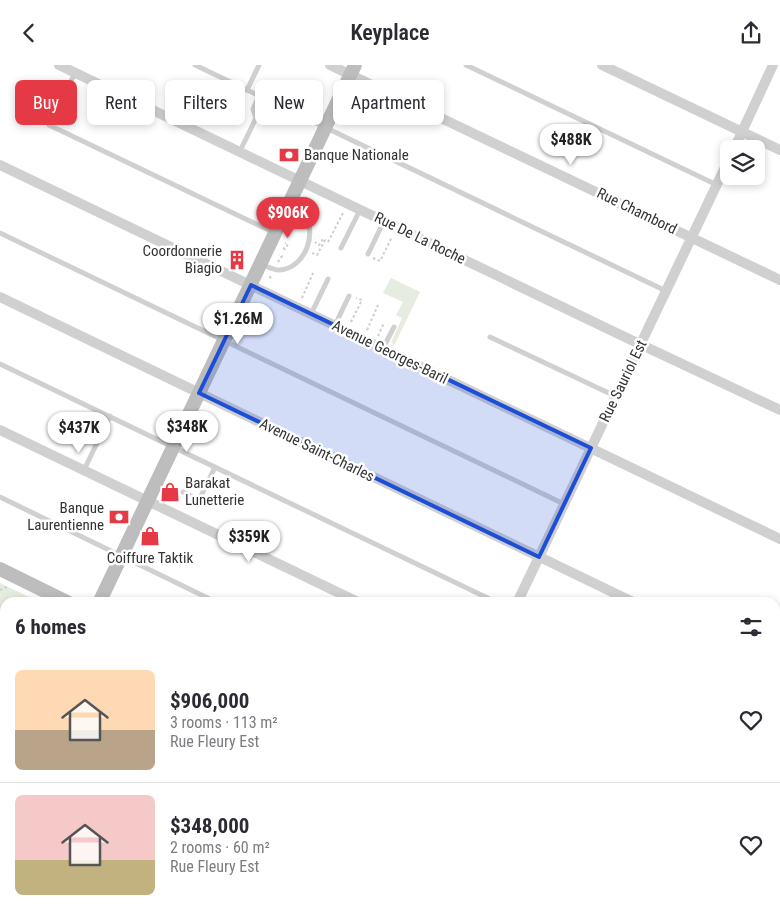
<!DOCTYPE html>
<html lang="en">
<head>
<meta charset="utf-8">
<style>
  body { margin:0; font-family:"Roboto Condensed",sans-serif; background:#f2f2f3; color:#2b2b33; height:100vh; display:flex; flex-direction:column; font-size:19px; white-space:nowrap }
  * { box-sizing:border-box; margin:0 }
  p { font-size:16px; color:#7c7c81 }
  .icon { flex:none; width:28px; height:28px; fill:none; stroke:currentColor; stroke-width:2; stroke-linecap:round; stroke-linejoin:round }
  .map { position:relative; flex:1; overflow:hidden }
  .panel { position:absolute; left:0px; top:532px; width:780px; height:321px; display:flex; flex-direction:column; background:#fff; border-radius:15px 15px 0 0; box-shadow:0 2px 8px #0003 }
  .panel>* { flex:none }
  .guide { position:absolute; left:15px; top:15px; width:500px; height:45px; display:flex; gap:10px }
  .buttons { position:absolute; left:720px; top:75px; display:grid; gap:10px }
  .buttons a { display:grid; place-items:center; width:45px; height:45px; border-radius:8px; background:#fff; box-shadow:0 2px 8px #0003; font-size:25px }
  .price { position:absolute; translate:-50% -42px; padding:0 11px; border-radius:18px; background:#fff; color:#222; font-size:16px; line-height:32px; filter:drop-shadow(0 1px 2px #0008) }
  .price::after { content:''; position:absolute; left:50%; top:30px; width:15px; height:11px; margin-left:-8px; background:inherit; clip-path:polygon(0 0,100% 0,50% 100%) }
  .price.on { background:#e63946; color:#fff }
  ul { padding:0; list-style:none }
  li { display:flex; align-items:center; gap:15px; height:125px; padding:0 15px }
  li+li { border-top:1px solid #e1e1e2 }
  li span { display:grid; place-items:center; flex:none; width:140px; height:100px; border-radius:8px; color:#555 }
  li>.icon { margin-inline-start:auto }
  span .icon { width:60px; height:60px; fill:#fffc; stroke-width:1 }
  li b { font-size:21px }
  h2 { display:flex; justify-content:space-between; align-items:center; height:60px; padding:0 15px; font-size:21px }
  .pill { padding:0 18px; border-radius:8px; background:#fff; box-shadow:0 2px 8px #0003; font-size:18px; line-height:45px }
  .pill.on { background:#e63946; color:#fff }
  header { display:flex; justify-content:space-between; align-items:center; height:65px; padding:0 15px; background:#fff; font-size:22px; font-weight:600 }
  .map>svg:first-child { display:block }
</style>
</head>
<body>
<header><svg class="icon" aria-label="back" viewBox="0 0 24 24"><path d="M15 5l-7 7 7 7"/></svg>Keyplace<svg class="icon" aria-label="share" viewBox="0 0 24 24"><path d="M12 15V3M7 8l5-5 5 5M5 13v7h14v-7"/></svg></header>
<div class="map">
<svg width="780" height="853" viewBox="0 0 780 853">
  <rect width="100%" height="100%" fill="#fff"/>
  <!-- green -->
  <g fill="#e6ecdf">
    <path d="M391 213 420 227 395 279 391 278 402 253 396 250 403 237 383 228Z"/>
    <path d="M0 518 29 532 26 537 5 538V581L0 591Z"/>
  </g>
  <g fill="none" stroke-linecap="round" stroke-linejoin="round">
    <!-- path -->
    <g stroke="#cdcdcd" stroke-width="2" stroke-dasharray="2.5 2.5" stroke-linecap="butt">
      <path d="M306 140 308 135 306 134"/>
      <path d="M328 177 343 148"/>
      <path d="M283 183 285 184 288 179 285 178"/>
      <path d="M312 188 317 190 325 175 323 174 319 180 315 177"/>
      <path d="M373 193 380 196 392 172"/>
      <path d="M278 197 282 191 279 190"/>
      <path d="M269 212 272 213"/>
      <path d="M302 233 314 206"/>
      <path d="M351 257 362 235 356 233"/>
      <path d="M367 265 378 240"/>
      <path d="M378 271 384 258"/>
      <path d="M0 525 9 521"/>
      <path d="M333 850 334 849"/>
    </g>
    <!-- lane -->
    <g stroke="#d0d0d0" stroke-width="5">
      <path d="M195 0 666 226"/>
      <path d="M466 0 717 120"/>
      <path d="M75 8 49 60 275 168"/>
      <path d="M247 25 259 0"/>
      <path d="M240 86 256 53 253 44 259 31"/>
      <path d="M0 168 564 439"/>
      <path d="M341 183 360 145"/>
      <path d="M368 189 384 156"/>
      <path d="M261 199C267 201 273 205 279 205 305 204 319 167 303 148 300 144 295 142 290 139"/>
      <path d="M311 249 328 214"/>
      <path d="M335 260 349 231"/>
      <path d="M490 272 615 331"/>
      <path d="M383 283 394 262"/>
      <path d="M0 299 498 538"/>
      <path d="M84 405 110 351"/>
      <path d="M183 427 199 435 215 402"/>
      <path d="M0 432 218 538"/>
      <path d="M0 642 5 644"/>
      <path d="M775 804 780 806"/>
      <path d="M568 849 577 853"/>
      <path d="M20 853 22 849"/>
    </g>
    <!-- street -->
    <g stroke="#d0d0d0" stroke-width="10">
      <path d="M59 0 629 274 780 345"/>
      <path d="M330 0 780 215"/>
      <path d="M602 0 780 85"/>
      <path d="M734 84 773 0"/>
      <path d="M0 100 780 474"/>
      <path d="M0 232 635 538"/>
      <path d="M0 365 360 538"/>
      <path d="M517 538 729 94"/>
      <path d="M775 604 780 607"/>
      <path d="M775 736 780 739"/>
      <path d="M0 784 5 787"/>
      <path d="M0 805 5 807"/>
      <path d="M93 849 102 853"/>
      <path d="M135 849 144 853"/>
      <path d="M423 849 432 853"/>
      <path d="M366 853 368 849"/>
    </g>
    <!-- secondary -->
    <g stroke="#bdbdbd" stroke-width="14">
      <path d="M0 504 69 538"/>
      <path d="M99 538 355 0"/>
      <path d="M0 746 5 735"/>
      <path d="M718 849 727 853"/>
    </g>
  </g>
  <!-- marked area -->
  <path fill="#1d4ed8" fill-opacity="0.2" stroke="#1d4ed8" stroke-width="4" stroke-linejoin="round" d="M251 220 591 383 539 492 199 328Z"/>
  <!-- icons -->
  <defs>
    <symbol id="bank-bare" viewBox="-9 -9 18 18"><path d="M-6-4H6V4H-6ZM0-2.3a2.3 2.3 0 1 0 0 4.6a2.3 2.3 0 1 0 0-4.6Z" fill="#e63946" stroke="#fff" stroke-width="2.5" paint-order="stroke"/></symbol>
    <symbol id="building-bare" viewBox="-9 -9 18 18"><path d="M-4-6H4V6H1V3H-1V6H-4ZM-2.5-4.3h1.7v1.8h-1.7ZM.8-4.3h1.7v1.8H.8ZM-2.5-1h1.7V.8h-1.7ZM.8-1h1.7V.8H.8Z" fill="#e63946" stroke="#fff" stroke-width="2.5" paint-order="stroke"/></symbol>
    <symbol id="shop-bare" viewBox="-9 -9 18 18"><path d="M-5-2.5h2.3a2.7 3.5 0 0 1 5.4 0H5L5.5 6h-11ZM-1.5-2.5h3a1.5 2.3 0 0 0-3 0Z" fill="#e63946" stroke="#fff" stroke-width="2.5" paint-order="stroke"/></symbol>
  </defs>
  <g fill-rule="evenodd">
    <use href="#bank-bare" x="275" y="76" width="28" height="28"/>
    <use href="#building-bare" x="223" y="181" width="28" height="28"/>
    <use href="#shop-bare" x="156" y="413" width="28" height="28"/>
    <use href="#bank-bare" x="105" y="438" width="28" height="28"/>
    <use href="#shop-bare" x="136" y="457" width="28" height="28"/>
  </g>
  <g text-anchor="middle" stroke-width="5" stroke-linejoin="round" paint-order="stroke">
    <!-- poi labels -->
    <g font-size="15" fill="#333" stroke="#fff" text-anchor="start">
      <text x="304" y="95">Banque Nationale</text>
      <text x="222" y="191" text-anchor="end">Coordonnerie<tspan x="222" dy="17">Biagio</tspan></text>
      <text x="185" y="423">Barakat<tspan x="185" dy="17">Lunetterie</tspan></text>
      <text x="104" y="448" text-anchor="end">Banque<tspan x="104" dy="17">Laurentienne</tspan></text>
      <text x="150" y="498" text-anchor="middle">Coiffure Taktik</text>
    </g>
    <!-- street labels -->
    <g font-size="15" fill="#333" stroke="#fff">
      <text transform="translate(637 146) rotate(26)" y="5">Rue Chambord</text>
      <text transform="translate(420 173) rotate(26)" y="5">Rue De La Roche</text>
      <text transform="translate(390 287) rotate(26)" y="5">Avenue Georges-Baril</text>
      <text transform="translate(623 316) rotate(-64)" y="5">Rue Sauriol Est</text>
      <text transform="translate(317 385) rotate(26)" y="5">Avenue Saint-Charles</text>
    </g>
  </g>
</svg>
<div class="buttons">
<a><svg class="icon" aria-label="layers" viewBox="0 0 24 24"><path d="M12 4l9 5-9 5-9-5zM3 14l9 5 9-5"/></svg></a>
</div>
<b class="price" style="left:571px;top:101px">$488K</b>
<b class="price on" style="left:288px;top:174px">$906K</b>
<b class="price" style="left:238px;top:280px">$1.26M</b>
<b class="price" style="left:187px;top:388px">$348K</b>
<b class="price" style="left:79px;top:389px">$437K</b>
<b class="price" style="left:249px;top:498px">$359K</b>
<div class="guide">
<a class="pill on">Buy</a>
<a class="pill">Rent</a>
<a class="pill">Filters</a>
<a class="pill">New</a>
<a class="pill">Apartment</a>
</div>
<section class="panel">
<h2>6 homes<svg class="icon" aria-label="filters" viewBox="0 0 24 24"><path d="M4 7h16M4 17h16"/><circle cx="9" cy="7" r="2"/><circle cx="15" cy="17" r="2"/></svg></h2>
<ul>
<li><span style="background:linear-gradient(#ffd9b3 60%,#b9a48a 0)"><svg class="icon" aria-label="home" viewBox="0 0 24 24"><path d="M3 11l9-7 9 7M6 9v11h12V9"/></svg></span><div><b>$906,000</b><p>3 rooms · 113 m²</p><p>Rue Fleury Est</p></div><svg class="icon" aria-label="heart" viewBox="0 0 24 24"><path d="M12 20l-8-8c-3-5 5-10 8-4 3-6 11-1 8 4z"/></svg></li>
<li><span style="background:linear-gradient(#f6c9c9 65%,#c2b280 0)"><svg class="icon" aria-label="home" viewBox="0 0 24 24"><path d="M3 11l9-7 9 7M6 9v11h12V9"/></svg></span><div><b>$348,000</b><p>2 rooms · 60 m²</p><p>Rue Fleury Est</p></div><svg class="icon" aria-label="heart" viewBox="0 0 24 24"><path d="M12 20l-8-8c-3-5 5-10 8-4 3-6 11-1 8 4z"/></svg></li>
</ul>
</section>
</div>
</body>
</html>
